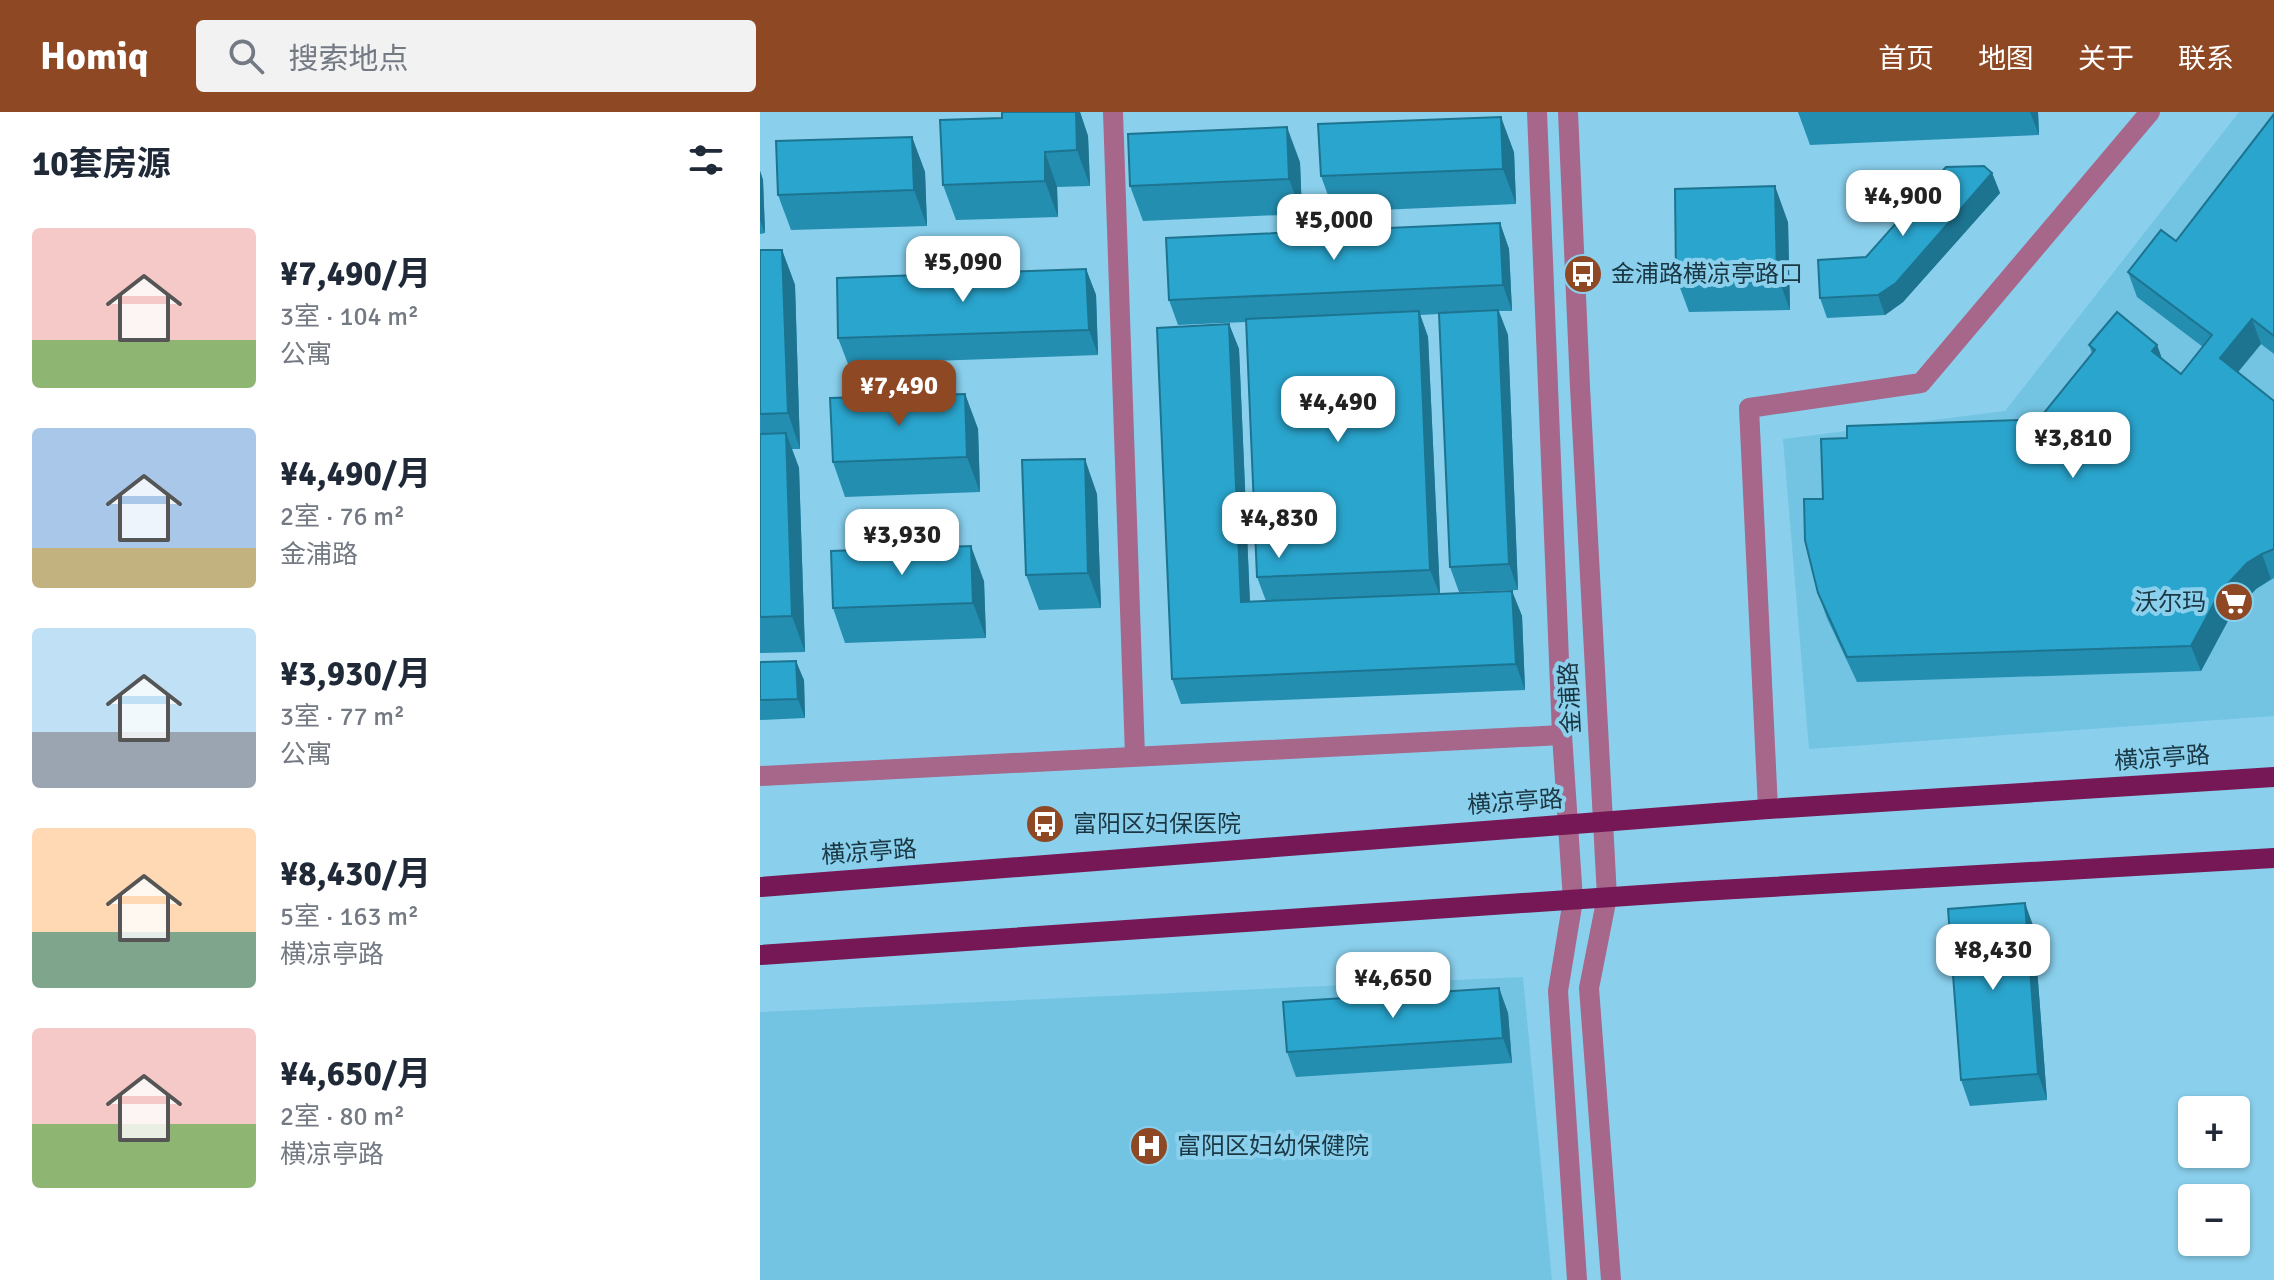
<!DOCTYPE html>
<html lang="zh">
<head>
<meta charset="utf-8">
<style>
  body { margin:0; font-family:Signika,"Noto Sans SC",sans-serif; background:#f2f2f3; color:#1f2937; height:100vh; display:flex; flex-direction:column; font-size:30px; white-space:nowrap }
  * { box-sizing:border-box; margin:0 }
  p { font-size:26px; color:#747a83 }
  .icon { flex:none; width:44px; height:44px; fill:none; stroke:currentColor; stroke-width:2; stroke-linecap:round; stroke-linejoin:round }
  .map { position:relative; flex:1; overflow:hidden }
  .drawer { display:flex; flex-direction:column; background:#fff; width:760px }
  .drawer>* { flex:none }
  .controls { position:absolute; left:1418px; top:984px; display:grid; gap:16px }
  .controls a { display:grid; place-items:center; width:72px; height:72px; border-radius:8px; background:#fff; box-shadow:0 2px 6px #0004; font-size:40px }
  .price { position:absolute; translate:-50% -68px; padding:0 18px; border-radius:16px; background:#fff; color:#222; font-size:26px; line-height:52px; filter:drop-shadow(0 2px 4px #0008) }
  .price::after { content:''; position:absolute; left:50%; top:48px; width:24px; height:18px; margin-left:-12px; background:inherit; clip-path:polygon(0 0,100% 0,50% 100%) }
  .price.current { background:#8f4824; color:#fff }
  ul { padding:0; list-style:none }
  li { display:flex; align-items:center; gap:24px; height:200px; padding:0 32px }
  li span { display:grid; place-items:center; flex:none; width:224px; height:160px; border-radius:8px; color:#555 }
  li>.icon { margin-inline-start:auto }
  span .icon { width:96px; height:96px; fill:#fffc; stroke-width:1 }
  li b { font-size:34px }
  h2 { display:flex; justify-content:space-between; align-items:center; height:96px; padding:0 32px; font-size:34px }
  header { display:flex; align-items:center; gap:48px; box-sizing:border-box; height:112px; padding:0 40px; background:#8f4824; color:#fff }
  header strong { font-size:38px }
  nav { display:flex; gap:44px; margin-inline-start:auto; font-size:28px }
  .search { width:560px; height:72px; background:#f2f2f3; display:flex; align-items:center; gap:20px; box-sizing:border-box; padding:0 28px; border-radius:8px; color:#747a83; font-size:30px }
  main { display:flex; flex:1; min-height:0 }
  .map>svg:first-child { display:block }
</style>
</head>
<body>
<header>
<strong>Homiq</strong>
<div class="search"><svg class="icon" aria-label="search" viewBox="0 0 24 24"><circle cx="10" cy="10" r="6"/><path d="M15 15l6 6"/></svg>搜索地点</div>
<nav><a>首页</a><a>地图</a><a>关于</a><a>联系</a></nav>
</header>
<main>
<section class="drawer">
<h2>10套房源<svg class="icon" aria-label="filters" viewBox="0 0 24 24"><path d="M4 7h16M4 17h16"/><circle cx="9" cy="7" r="2"/><circle cx="15" cy="17" r="2"/></svg></h2>
<ul>
<li><span style="background:linear-gradient(#f6c9c9 70%,#8fb573 0)"><svg class="icon" aria-label="home" viewBox="0 0 24 24"><path d="M3 11l9-7 9 7M6 9v11h12V9"/></svg></span><div><b>¥7,490/月</b><p>3室 · 104 m²</p><p>公寓</p></div></li>
<li><span style="background:linear-gradient(#a9c7e8 75%,#c2b280 0)"><svg class="icon" aria-label="home" viewBox="0 0 24 24"><path d="M3 11l9-7 9 7M6 9v11h12V9"/></svg></span><div><b>¥4,490/月</b><p>2室 · 76 m²</p><p>金浦路</p></div></li>
<li><span style="background:linear-gradient(#bfe0f5 65%,#9aa5b1 0)"><svg class="icon" aria-label="home" viewBox="0 0 24 24"><path d="M3 11l9-7 9 7M6 9v11h12V9"/></svg></span><div><b>¥3,930/月</b><p>3室 · 77 m²</p><p>公寓</p></div></li>
<li><span style="background:linear-gradient(#ffd9b3 65%,#7fa58c 0)"><svg class="icon" aria-label="home" viewBox="0 0 24 24"><path d="M3 11l9-7 9 7M6 9v11h12V9"/></svg></span><div><b>¥8,430/月</b><p>5室 · 163 m²</p><p>横凉亭路</p></div></li>
<li><span style="background:linear-gradient(#f6c9c9 60%,#8fb573 0)"><svg class="icon" aria-label="home" viewBox="0 0 24 24"><path d="M3 11l9-7 9 7M6 9v11h12V9"/></svg></span><div><b>¥4,650/月</b><p>2室 · 80 m²</p><p>横凉亭路</p></div></li>
</ul>
</section>
<div class="map">
<svg width="1514" height="1168" viewBox="0 0 1514 1168">
  <rect width="100%" height="100%" fill="#8ad0ed"/>
  <!-- built -->
  <g fill="#73c3e3">
    <path d="M1479 0H1514V604L1049 637 1023 327 1245 299Z"/>
    <path d="M763 865 792 1168H0V900Z"/>
  </g>
  <g fill="none" stroke-linecap="round" stroke-linejoin="round">
    <!-- minor -->
    <g stroke="#a6678a" stroke-width="20">
      <path d="M353 0 375 644"/>
      <path d="M777 0 802 623 813 788 798 879 817 1168"/>
      <path d="M808 0 820 275 847 785 829 876 851 1168"/>
      <path d="M0 664 802 623"/>
      <path d="M1008 697 989 296 1161 271 1390 0"/>
    </g>
    <!-- major -->
    <g stroke="#751855" stroke-width="20">
      <path d="M0 775 1008 697 1514 665"/>
      <path d="M0 843 940 779 1514 746"/>
    </g>
  </g>
  <!-- wall -->
  <g fill="#248eb1">
    <path d="M242 0H320L328 24 330 74 297 75 298 105 196 108 183 73 242 6Z"/>
    <path d="M1038 0H1278L1279 23 1050 33Z"/>
    <path d="M1514 2V242L1501 232 1478 260 1514 289V466L1496 477 1470 505 1441 559 1097 570 1067 506 1058 481 1063 387 1087 326 1284 320 1279 307 1332 241 1329 233H1397L1402 247 1421 262 1443 235 1377 185 1368 160 1416 129Z"/>
    <path d="M152 25 165 60 167 114 31 118 18 83Z"/>
    <path d="M754 40 756 92 574 100 561 64Z"/>
    <path d="M540 50 542 102 383 109 370 74Z"/>
    <path d="M0 59 3 68 5 121 0 122Z"/>
    <path d="M1232 61 1240 81 1143 190 1125 203 1067 206 1060 186 1106 145Z"/>
    <path d="M1028 110 1030 198 929 200 916 165Z"/>
    <path d="M740 111 749 137 752 199H739L748 223 758 478 699 480 690 455 679 202 660 203 668 225 680 482 752 479 762 504 765 578 421 592 412 567 469 212 479 237 490 490 506 489 497 465 486 210 418 213 409 188Z"/>
    <path d="M0 138H22L35 173 40 337H32L39 356 45 540 0 541Z"/>
    <path d="M326 157 336 183 338 243 88 252 78 226Z"/>
    <path d="M205 282 218 317 220 380 85 385 73 350Z"/>
    <path d="M337 382 341 496 279 498 266 463Z"/>
    <path d="M224 469 226 526 85 531 73 496Z"/>
    <path d="M0 550 44 568 45 606 0 608Z"/>
    <path d="M1274 816 1287 988 1210 994 1201 968Z"/>
    <path d="M739 876 748 901 752 951 536 965 527 940Z"/>
  </g>
  <!-- shaded-wall -->
  <g fill="#1d7490">
    <path d="M316 0H320L328 24 330 74 317 38Z"/>
    <path d="M1270 0H1278L1279 23Z"/>
    <path d="M741 5 754 40 756 92 743 57Z"/>
    <path d="M527 15 540 50 542 102 529 67Z"/>
    <path d="M152 25 165 60 167 114 154 78Z"/>
    <path d="M285 40 297 75 298 105 285 69Z"/>
    <path d="M0 59 3 68 5 121 0 108Z"/>
    <path d="M1232 61 1240 81 1143 190 1125 203 1118 183Z"/>
    <path d="M1015 74 1028 110 1030 198 1017 162Z"/>
    <path d="M740 111 749 137 752 199 743 173Z"/>
    <path d="M22 138 35 173 40 337 28 301Z"/>
    <path d="M326 157 336 183 338 243 329 218Z"/>
    <path d="M738 198 748 223 758 478 749 452Z"/>
    <path d="M659 199 668 225 680 483 670 458Z"/>
    <path d="M1492 207 1501 232 1469 271 1460 246Z"/>
    <path d="M469 212 479 237 491 516 481 490Z"/>
    <path d="M1397 233 1406 258 1392 239Z"/>
    <path d="M205 282 218 317 220 380 207 345Z"/>
    <path d="M26 321 39 356 45 540 32 504Z"/>
    <path d="M325 347 337 382 341 496 328 461Z"/>
    <path d="M211 434 224 469 226 526 213 491Z"/>
    <path d="M1502 442 1511 467 1496 477 1470 505 1441 559 1431 534 1460 480 1487 451Z"/>
    <path d="M752 479 762 504 765 578 756 552Z"/>
    <path d="M36 549 44 568 45 606 38 587Z"/>
    <path d="M1265 791 1274 816 1287 988 1278 962Z"/>
    <path d="M739 876 748 901 752 951 743 926Z"/>
  </g>
  <!-- building -->
  <g fill="#2aa5ce" stroke="#1d7490" stroke-width="2">
    <path d="M242 0H316L317 38 285 40V69L183 73 180 8 242 6Z"/>
    <path d="M1514 2V224L1492 207 1460 246 1514 289V437L1502 442 1487 451 1460 480 1431 534 1087 545 1058 481 1045 428 1044 387H1063L1061 327 1087 326V314L1258 308 1259 320H1295L1279 307 1335 238 1329 233 1357 200 1397 233 1392 239 1421 262 1452 223 1368 160 1401 118 1416 129Z"/>
    <path d="M741 5 743 57 561 64 558 12Z"/>
    <path d="M527 15 529 67 370 74 368 22Z"/>
    <path d="M152 25 154 78 18 83 16 29Z"/>
    <path d="M1224 54 1232 61 1136 171 1118 183 1060 186 1058 148 1106 145 1186 55Z"/>
    <path d="M1015 74 1017 162 916 165 915 77Z"/>
    <path d="M740 111 743 173 409 188 406 126Z"/>
    <path d="M0 138H22L28 301 0 302Z"/>
    <path d="M326 157 329 218 78 226 77 166Z"/>
    <path d="M738 198 749 452 690 455 679 201Z"/>
    <path d="M659 199 670 458 497 465 486 207Z"/>
    <path d="M469 212 481 490 752 479 756 552 412 567 397 216Z"/>
    <path d="M205 282 207 345 73 350 70 286Z"/>
    <path d="M26 321 32 504 0 505V322Z"/>
    <path d="M325 347 328 461 266 463 262 348Z"/>
    <path d="M211 434 213 491 73 496 71 439Z"/>
    <path d="M36 549 38 587 0 588V550Z"/>
    <path d="M1265 791 1278 962 1201 968 1188 797Z"/>
    <path d="M739 876 743 926 527 940 523 890Z"/>
  </g>
  <!-- icons -->
  <defs>
    <symbol id="bus-disc" viewBox="-11 -11 22 22"><circle r="9.5" fill="#8f4824" stroke="#8ad0ed"/><path d="M-5-6H5V4H4V6H2V4H-2V6H-4V4H-5ZM-3.5-4V0h7V-4ZM-3.5 1.2v1.5H-2V1.2ZM2 1.2v1.5H3.5V1.2Z" fill="#fff"/></symbol>
    <symbol id="supermarket-disc" viewBox="-11 -11 22 22"><circle r="9.5" fill="#8f4824" stroke="#8ad0ed"/><path d="M-6-5.5h2.5l.6 2H6L4.5 2H-2.5L-4.4-4H-6ZM-1.5 3.2a1.3 1.3 0 1 0 .1 0ZM3 3.2a1.3 1.3 0 1 0 .1 0Z" fill="#fff"/></symbol>
    <symbol id="hospital-disc" viewBox="-11 -11 22 22"><circle r="9.5" fill="#8f4824" stroke="#8ad0ed"/><path d="M-5-5h3v3.5h4V-5h3V5h-3V1.5h-4V5h-3Z" fill="#fff"/></symbol>
  </defs>
  <g fill-rule="evenodd">
    <use href="#bus-disc" x="801" y="140" width="44" height="44"/>
    <use href="#supermarket-disc" x="1452" y="468" width="44" height="44"/>
    <use href="#bus-disc" x="263" y="690" width="44" height="44"/>
    <use href="#hospital-disc" x="367" y="1012" width="44" height="44"/>
  </g>
  <g text-anchor="middle" stroke-width="8" stroke-linejoin="round" paint-order="stroke">
    <!-- poi labels -->
    <g font-size="24" fill="#1a3743" stroke="#8ad0ed" text-anchor="start">
      <text x="851" y="170">金浦路横凉亭路口</text>
      <text x="1446" y="498" text-anchor="end">沃尔玛</text>
      <text x="313" y="720">富阳区妇保医院</text>
      <text x="417" y="1042">富阳区妇幼保健院</text>
    </g>
    <!-- street labels -->
    <g font-size="24" fill="#1a3743" stroke="#8ad0ed">
      <text transform="translate(810 586) rotate(-93)" y="8">金浦路</text>
      <text transform="translate(1402 646) rotate(-4)" y="8">横凉亭路</text>
      <text transform="translate(755 690) rotate(-4)" y="8">横凉亭路</text>
      <text transform="translate(109 740) rotate(-4)" y="8">横凉亭路</text>
    </g>
  </g>
</svg>
<div class="controls">
<a>+</a>
<a>−</a>
</div>
<b class="price" style="left:1143px;top:126px">¥4,900</b>
<b class="price" style="left:574px;top:150px">¥5,000</b>
<b class="price" style="left:203px;top:192px">¥5,090</b>
<b class="price current" style="left:139px;top:316px">¥7,490</b>
<b class="price" style="left:578px;top:332px">¥4,490</b>
<b class="price" style="left:1313px;top:368px">¥3,810</b>
<b class="price" style="left:519px;top:448px">¥4,830</b>
<b class="price" style="left:142px;top:465px">¥3,930</b>
<b class="price" style="left:1233px;top:880px">¥8,430</b>
<b class="price" style="left:633px;top:908px">¥4,650</b>
</div>
</main>
</body>
</html>
